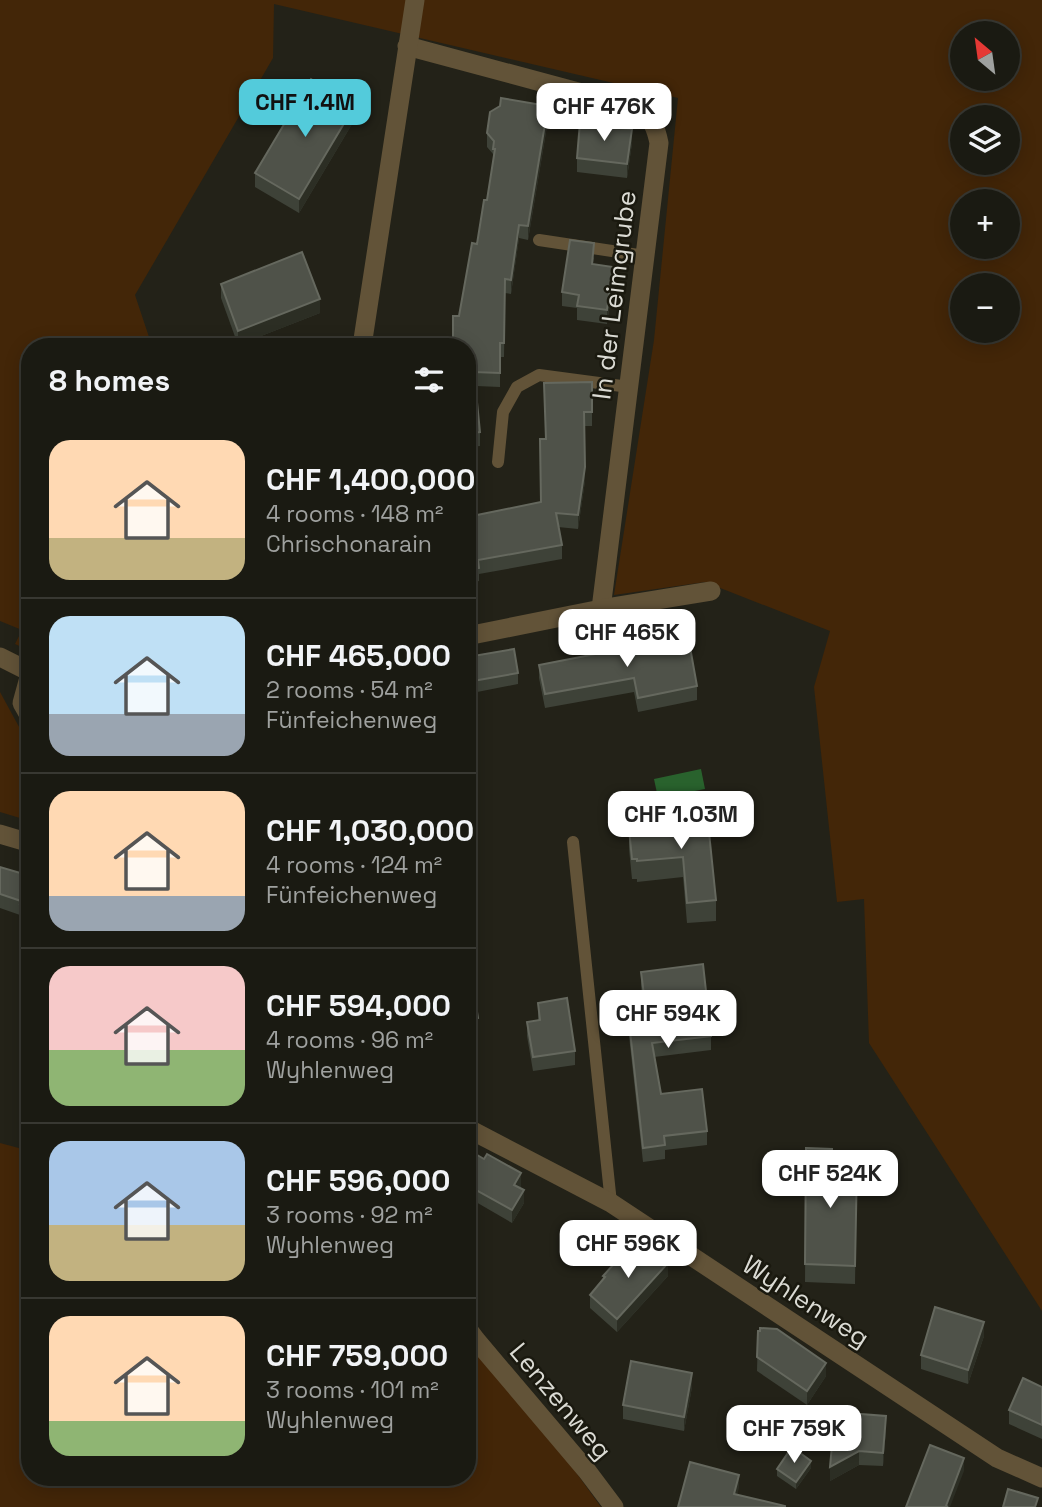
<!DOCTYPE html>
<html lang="en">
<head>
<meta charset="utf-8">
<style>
  body { margin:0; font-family:"Space Grotesk",sans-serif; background:#272720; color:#f1f3f6; height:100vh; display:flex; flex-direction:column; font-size:26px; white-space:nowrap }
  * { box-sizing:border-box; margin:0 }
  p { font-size:23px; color:#9fa19f }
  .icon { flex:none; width:38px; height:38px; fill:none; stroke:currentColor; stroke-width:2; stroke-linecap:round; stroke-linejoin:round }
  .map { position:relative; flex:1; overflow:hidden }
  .details { position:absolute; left:21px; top:338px; width:455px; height:1148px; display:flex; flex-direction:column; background:#1a1a12; border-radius:28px; box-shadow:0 4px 18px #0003,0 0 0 2px #383832 }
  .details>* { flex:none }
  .needle { width:46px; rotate:331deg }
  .tools { position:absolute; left:950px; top:21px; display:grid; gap:14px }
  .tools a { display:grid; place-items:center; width:70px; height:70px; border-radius:50%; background:#1a1a12; box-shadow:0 4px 18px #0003,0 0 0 2px #383832; font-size:35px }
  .price { position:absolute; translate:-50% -60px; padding:0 16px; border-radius:14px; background:#fff; color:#222; font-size:23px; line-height:46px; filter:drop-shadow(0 2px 4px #0008) }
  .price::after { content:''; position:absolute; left:50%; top:42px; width:21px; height:16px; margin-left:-10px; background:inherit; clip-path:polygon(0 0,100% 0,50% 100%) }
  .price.selected { background:#53cbdb; color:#111 }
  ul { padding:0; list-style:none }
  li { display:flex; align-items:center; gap:21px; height:175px; padding:0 28px }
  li+li { border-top:2px solid #383832 }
  li span { display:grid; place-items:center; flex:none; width:196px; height:140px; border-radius:21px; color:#555 }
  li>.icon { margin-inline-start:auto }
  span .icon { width:84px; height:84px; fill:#fffc; stroke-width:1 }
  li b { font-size:30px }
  h2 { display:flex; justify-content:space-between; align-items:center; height:84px; padding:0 28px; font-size:30px }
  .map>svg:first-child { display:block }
</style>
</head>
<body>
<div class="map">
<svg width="1042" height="1507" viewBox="0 0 1042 1507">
  <rect width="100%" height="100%" fill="#232218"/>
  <!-- green -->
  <g fill="#432608" fill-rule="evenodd">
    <path d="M0 0H1042V1311L869 1043 864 899 837 902 814 687 830 631 705 582 614 595 654 340 678 98 274 4 273 58 135 295 152 346H30V651L15 644 22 630 0 621ZM962 33H1008V79H962ZM962 117H1008V163H962ZM962 201H1008V247H962ZM962 285H1008V331H962Z"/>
    <path d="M0 692 30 747V821L0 812Z"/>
    <path d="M0 1143 30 1151V1477H467V1322L601 1507H0Z"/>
  </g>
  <!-- water -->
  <path fill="#29622d" d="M701 769 705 789 658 798 654 779Z"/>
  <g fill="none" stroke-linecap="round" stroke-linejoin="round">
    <!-- service -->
    <g stroke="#625338" stroke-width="12">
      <path d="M539 240 645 256"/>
      <path d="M498 462 503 412 517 387 539 375 629 387"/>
      <path d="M573 842 611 1203"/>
    </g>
    <!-- minor -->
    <g stroke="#625338" stroke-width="19">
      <path d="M407 46 641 109C652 119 656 128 659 143L601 609"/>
      <path d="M467 636 601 609 711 591"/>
      <path d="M30 674 22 703 30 717"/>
      <path d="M0 834 30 843"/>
      <path d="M467 1128 611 1203 997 1458 1042 1478"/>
      <path d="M467 1328 476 1340 587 1471 614 1507"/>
    </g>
    <!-- tertiary -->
    <g stroke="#625338" stroke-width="19">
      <path d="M362 346 415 0"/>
      <path d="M0 657 30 672"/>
    </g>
  </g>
  <!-- wall -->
  <g fill="#3e4238">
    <path d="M355 119 299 213 255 187V173Z"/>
    <path d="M548 120 528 240 519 238 511 294 505 293 504 357H500V387L476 386 480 432V446L470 447 477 515 541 502 546 439 592 382V426H584L585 481 578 529 558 527 562 545V559L479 574V581L467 584V346L459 316 487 200 493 163V154L487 147V133Z"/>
    <path d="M632 143 627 178 577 172V158Z"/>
    <path d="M594 257 593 264 613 281 607 324 577 320V308L562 306V292Z"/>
    <path d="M221 284 320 313 238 345 221 298Z"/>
    <path d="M467 657 518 673V684L467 694Z"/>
    <path d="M539 665 697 686V700L638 712 634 692 545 708 539 678Z"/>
    <path d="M668 817 716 900V921L687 923 683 877 637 882V879H632L629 849V829L668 825Z"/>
    <path d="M30 866V920L20 918V915L0 908V867L27 875Z"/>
    <path d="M467 896 470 911V925H467Z"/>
    <path d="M467 968 478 1018V1032L467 1034Z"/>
    <path d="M641 972 711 1036V1050L654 1057 661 1094 707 1131V1145L665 1150V1159L643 1162 628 1027V1013L644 1011 641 986Z"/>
    <path d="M538 1003 575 1051V1065L533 1071 527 1036V1022L538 1020Z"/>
    <path d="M806 1148 832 1163 857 1164 855 1284 805 1282Z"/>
    <path d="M467 1160 521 1186 520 1188 524 1203 512 1223 469 1198V1196L467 1195Z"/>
    <path d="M630 1260 668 1276 617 1332 590 1308V1295L603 1280V1276Z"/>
    <path d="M758 1331 826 1376 807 1405 757 1371Z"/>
    <path d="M984 1336 968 1384 921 1369V1355Z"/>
    <path d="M692 1387 684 1431 623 1419V1405Z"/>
    <path d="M1042 1387V1439L1009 1424V1410Z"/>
    <path d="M886 1430 883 1466 859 1465 830 1481V1467Z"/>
    <path d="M811 1468 796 1489 777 1476V1469Z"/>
  </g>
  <!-- shaded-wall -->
  <g fill="#2c2e24">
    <path d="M355 105V119L299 213V199Z"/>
    <path d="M548 106V120L528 240V226Z"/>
    <path d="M632 129V143L627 178V164Z"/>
    <path d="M519 225V238L511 294V280Z"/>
    <path d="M613 267V281L607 324V310Z"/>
    <path d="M320 299V313L238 345V331Z"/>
    <path d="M585 467V481L578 529V515Z"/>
    <path d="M521 1173V1186L514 1197V1185Z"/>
    <path d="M524 1190V1203L512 1223V1210Z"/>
    <path d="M668 1263V1276L617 1332V1319Z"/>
    <path d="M984 1322V1336L968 1384V1370Z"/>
    <path d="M826 1363V1376L807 1405V1391Z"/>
    <path d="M692 1373V1387L684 1431V1417Z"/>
    <path d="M886 1416V1430L883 1466V1453Z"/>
    <path d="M859 1451V1465L830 1481V1467Z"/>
    <path d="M964 1458V1471L950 1507H946Z"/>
    <path d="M811 1461V1468L796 1489V1482Z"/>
    <path d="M739 1475V1488L734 1507V1494Z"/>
  </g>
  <!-- building -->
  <g fill="#4f5249" stroke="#65685e" stroke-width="2">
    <path d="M311 79 355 105 299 199 255 173Z"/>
    <path d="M501 98 548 106 528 226 519 225 511 280 505 279 504 343H500V373L474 372 480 432 469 433 477 515 541 502 540 439H546L544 383 592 382V412H584L585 467 578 515 556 513 562 545 478 560 479 568 467 570V346H453V316H459L472 243 477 244 484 200H487L495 149H493L494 141 487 133 490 112 500 106Z"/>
    <path d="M610 119 621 128 632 129 627 164 577 158 580 122 603 125Z"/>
    <path d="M570 240 594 243 592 264 613 267 607 310 577 306 579 295 562 292Z"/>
    <path d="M302 252 320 299 238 331 221 284Z"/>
    <path d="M688 636 697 686 638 698 634 678 545 694 539 665Z"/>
    <path d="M514 649 518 673 467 682V657Z"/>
    <path d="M707 813 716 900 687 903 683 857 637 861V859H632L629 829 669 825 668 817Z"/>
    <path d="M30 866V906L20 904 21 901 0 894V867L27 875Z"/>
    <path d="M467 896 470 911H467Z"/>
    <path d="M703 964 711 1036 652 1043 661 1094 702 1089 707 1131 664 1136 665 1145 643 1148 628 1013 646 1010 641 972Z"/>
    <path d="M467 968H470L478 1018 467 1020Z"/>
    <path d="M567 998 575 1051 533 1057 527 1022 540 1020 538 1003Z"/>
    <path d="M806 1148 832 1149V1163L857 1164 855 1266 805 1264Z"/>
    <path d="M472 1152 484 1159 487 1154 521 1173 514 1185 524 1190 512 1210 469 1186 470 1184 467 1182V1160Z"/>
    <path d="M645 1242 668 1263 617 1319 590 1295 605 1277 603 1276 623 1254 630 1260Z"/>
    <path d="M935 1307 984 1322 968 1370 921 1355Z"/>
    <path d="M760 1328 777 1329 826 1363 807 1391 757 1357 758 1331H760Z"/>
    <path d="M631 1361 692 1373 684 1417 623 1405Z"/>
    <path d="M1023 1378 1042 1387V1425L1009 1410Z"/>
    <path d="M835 1412 886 1416 883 1453 859 1451 830 1467Z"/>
    <path d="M930 1445 964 1458 946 1506 948 1507H906Z"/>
    <path d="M792 1447 811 1461 796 1482 777 1469Z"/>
    <path d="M690 1462 739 1475 734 1494 785 1506V1507H678Z"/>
    <path d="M1008 1489 1038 1498 1035 1507H1003Z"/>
  </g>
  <g text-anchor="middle" stroke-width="5" stroke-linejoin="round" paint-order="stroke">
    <!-- street labels -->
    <g font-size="26" fill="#dbdbd4" stroke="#1a190f">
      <text transform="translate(614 295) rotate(-83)" y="9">In der Leimgrube</text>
      <text transform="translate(806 1301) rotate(33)" y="9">Wyhlenweg</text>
      <text transform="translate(561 1401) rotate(50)" y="9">Lenzenweg</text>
    </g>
  </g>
</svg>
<div class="tools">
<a><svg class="needle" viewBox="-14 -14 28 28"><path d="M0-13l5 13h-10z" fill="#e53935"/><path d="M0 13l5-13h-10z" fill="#9fa19f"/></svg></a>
<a><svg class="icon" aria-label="layers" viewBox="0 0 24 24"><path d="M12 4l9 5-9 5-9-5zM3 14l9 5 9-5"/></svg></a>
<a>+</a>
<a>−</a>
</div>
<b class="price selected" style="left:305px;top:139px">CHF 1.4M</b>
<b class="price" style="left:604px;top:143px">CHF 476K</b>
<b class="price" style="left:627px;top:669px">CHF 465K</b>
<b class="price" style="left:681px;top:851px">CHF 1.03M</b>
<b class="price" style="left:668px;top:1050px">CHF 594K</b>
<b class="price" style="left:830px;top:1210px">CHF 524K</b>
<b class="price" style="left:628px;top:1280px">CHF 596K</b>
<b class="price" style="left:794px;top:1465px">CHF 759K</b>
<section class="details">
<h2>8 homes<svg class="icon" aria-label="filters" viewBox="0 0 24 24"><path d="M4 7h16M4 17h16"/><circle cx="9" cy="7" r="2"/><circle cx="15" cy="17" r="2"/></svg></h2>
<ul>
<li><span style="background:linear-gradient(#ffd9b3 70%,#c2b280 0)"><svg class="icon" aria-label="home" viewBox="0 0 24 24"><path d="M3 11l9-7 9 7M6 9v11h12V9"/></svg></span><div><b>CHF 1,400,000</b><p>4 rooms · 148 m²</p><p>Chrischonarain</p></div></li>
<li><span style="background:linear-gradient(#bfe0f5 70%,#9aa5b1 0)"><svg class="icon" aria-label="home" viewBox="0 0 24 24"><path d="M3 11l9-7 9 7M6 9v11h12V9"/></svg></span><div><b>CHF 465,000</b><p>2 rooms · 54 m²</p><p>Fünfeichenweg</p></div></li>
<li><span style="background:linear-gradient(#ffd9b3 75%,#9aa5b1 0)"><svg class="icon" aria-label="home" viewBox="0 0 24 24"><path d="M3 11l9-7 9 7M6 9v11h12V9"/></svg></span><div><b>CHF 1,030,000</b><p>4 rooms · 124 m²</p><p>Fünfeichenweg</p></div></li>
<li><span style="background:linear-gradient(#f6c9c9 60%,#8fb573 0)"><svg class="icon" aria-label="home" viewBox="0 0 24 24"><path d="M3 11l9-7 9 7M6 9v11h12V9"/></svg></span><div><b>CHF 594,000</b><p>4 rooms · 96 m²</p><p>Wyhlenweg</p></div></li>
<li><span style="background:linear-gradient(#a9c7e8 60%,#c2b280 0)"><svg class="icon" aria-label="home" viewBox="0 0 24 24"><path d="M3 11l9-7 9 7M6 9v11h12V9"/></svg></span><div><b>CHF 596,000</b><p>3 rooms · 92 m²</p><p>Wyhlenweg</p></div></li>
<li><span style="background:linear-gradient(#ffd9b3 75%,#8fb573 0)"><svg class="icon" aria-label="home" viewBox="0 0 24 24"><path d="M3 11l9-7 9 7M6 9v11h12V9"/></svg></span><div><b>CHF 759,000</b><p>3 rooms · 101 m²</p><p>Wyhlenweg</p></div></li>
</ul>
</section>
</div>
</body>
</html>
